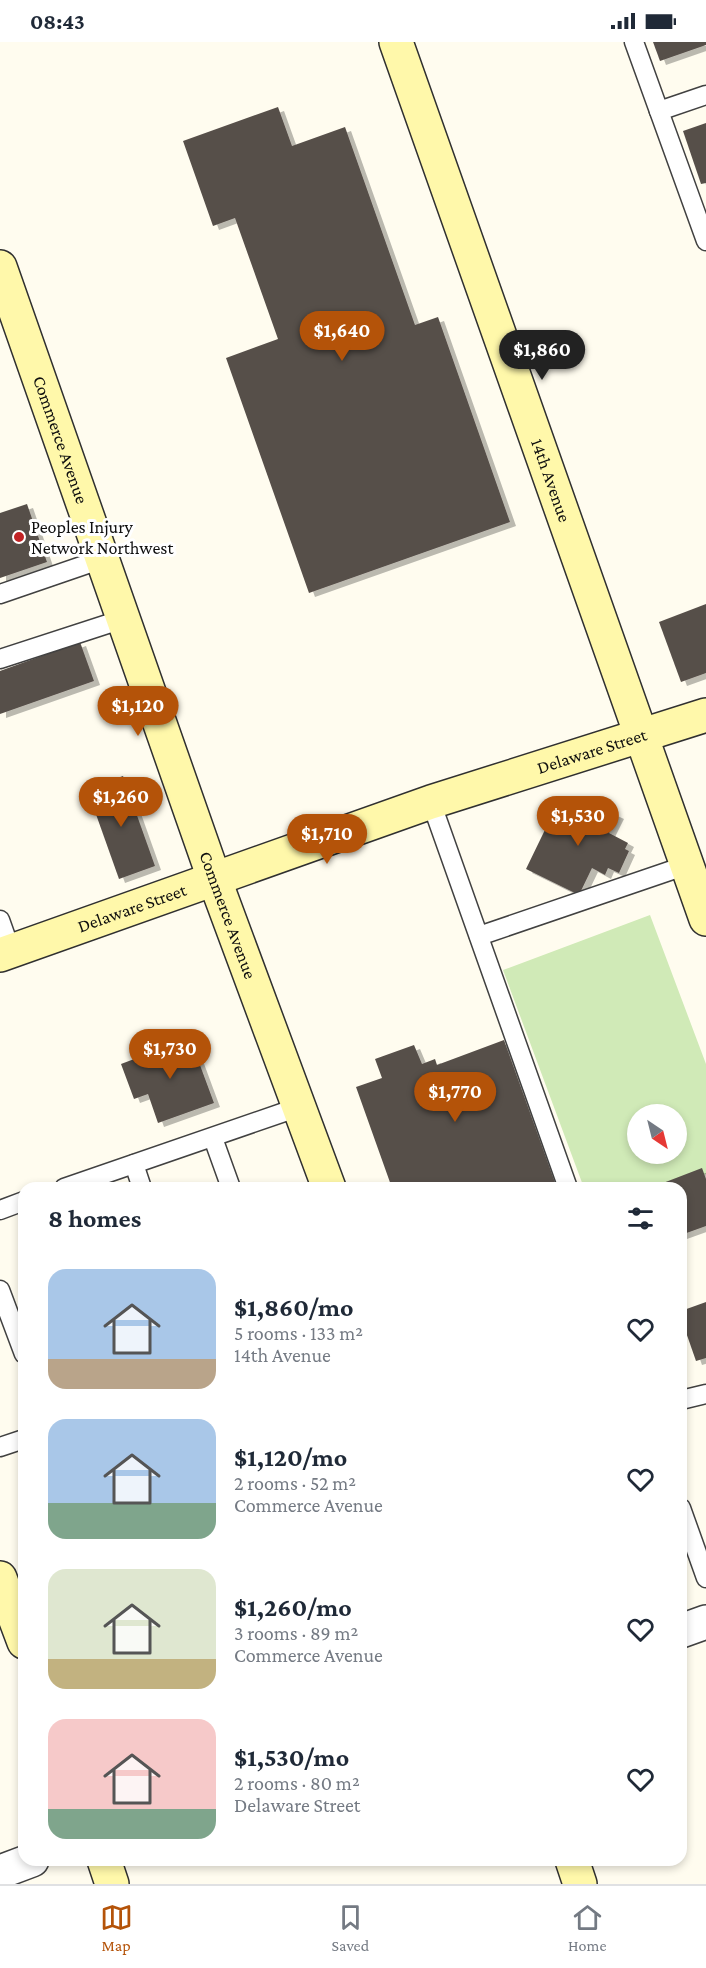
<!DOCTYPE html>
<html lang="en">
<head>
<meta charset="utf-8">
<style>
  body { margin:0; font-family:"Crimson Pro",serif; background:#f6f6f7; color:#1f2937; height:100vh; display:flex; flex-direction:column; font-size:22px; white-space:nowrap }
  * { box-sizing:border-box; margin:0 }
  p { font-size:20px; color:#747a83 }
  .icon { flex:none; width:33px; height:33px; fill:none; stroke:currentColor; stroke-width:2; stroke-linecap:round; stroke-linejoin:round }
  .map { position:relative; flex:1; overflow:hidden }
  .panel { position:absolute; left:18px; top:1140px; width:669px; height:684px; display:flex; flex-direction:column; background:#fff; border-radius:18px; box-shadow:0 3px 9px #0003 }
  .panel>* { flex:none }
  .needle { width:39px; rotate:145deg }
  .fabs { position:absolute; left:627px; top:1062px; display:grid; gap:12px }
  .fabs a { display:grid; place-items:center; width:60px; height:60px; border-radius:50%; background:#fff; box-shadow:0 3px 9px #0003; font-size:30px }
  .price { position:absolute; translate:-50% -51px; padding:0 14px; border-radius:21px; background:#b45309; color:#fff; font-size:20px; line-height:39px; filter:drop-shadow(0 2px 3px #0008) }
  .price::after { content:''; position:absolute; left:50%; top:36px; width:18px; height:14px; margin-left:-9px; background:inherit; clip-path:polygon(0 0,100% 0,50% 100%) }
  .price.current { background:#222; color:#fff }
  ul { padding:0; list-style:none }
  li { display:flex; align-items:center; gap:18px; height:150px; padding:0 30px }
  li span { display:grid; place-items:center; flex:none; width:168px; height:120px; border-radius:18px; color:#555 }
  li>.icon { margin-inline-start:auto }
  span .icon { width:72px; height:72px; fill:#fffc; stroke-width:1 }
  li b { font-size:26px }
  h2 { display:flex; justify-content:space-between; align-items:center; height:72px; padding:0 30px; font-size:26px }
  .status { display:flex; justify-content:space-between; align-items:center; height:42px; padding:0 30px; background:#fff; direction:ltr }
  .status svg { height:16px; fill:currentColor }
  .dock { display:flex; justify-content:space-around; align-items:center; height:84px; border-top:2px solid #e0e1e3; background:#fff; font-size:16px; color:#747a83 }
  .dock a { display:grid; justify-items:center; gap:3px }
  .dock .current { color:#b45309 }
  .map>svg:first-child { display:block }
</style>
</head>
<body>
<div class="status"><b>08:43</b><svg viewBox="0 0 49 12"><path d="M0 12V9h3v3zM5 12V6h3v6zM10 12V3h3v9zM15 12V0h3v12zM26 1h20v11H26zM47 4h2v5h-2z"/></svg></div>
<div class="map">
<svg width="706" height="1842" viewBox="0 0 706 1842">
  <defs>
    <filter id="shadow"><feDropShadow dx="6" dy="4" stdDeviation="0" flood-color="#0004"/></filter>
  </defs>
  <rect width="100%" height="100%" fill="#fffcef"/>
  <!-- green -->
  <path fill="#d0eab7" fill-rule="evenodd" d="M650 873 706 1022V1132L668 1146H584L503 928ZM638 1072H676V1112H638Z"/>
  <!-- building -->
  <g fill="#574f4a" filter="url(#shadow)">
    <path d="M653 0H706V3L660 19Z"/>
    <path d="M278 65 292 104 345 85 415 283 438 275 510 480 309 551 226 316 278 297 235 176 213 184 183 99Z"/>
    <path d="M706 81V141L701 142 683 89Z"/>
    <path d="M27 462 47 520 0 536V471Z"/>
    <path d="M706 562V631L681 640 659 580Z"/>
    <path d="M80 600 94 639 0 672V629Z"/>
    <path d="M123 734 155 824 119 837 87 747Z"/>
    <path d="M586 758 618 773 609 791 628 801 625 807 629 809 619 831 608 826 605 833 592 826 579 853 526 827 557 763 579 773Z"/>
    <path d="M190 996 214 1061 158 1081 148 1052 134 1057 121 1022Z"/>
    <path d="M504 998 557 1146H392L356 1045 382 1036 375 1017 414 1003 422 1022 435 1017 437 1023Z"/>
    <path d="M702 1126 706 1137V1184L681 1193V1146H650Z"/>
    <path d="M706 1260V1316L696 1319 681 1276V1269Z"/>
  </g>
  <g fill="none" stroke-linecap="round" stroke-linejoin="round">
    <defs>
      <g id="lane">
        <path d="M634 0 706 199"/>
        <path d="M659 69 706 53"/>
        <path d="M0 552 102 517"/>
        <path d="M0 617 123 577"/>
        <path d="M431 760 568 1146"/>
        <path d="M0 878 11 909"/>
        <path d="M479 894 687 823"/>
        <path d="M213 1096 231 1146"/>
        <path d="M134 1122 142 1146"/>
        <path d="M64 1146 299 1065"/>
        <path d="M0 1168 24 1159"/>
        <path d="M0 1248 24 1312"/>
        <path d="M681 1358 706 1352"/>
        <path d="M0 1405 24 1397"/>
        <path d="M681 1466 706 1536"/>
      </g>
      <g id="street">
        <path d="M681 1589 706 1580"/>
        <path d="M0 1830 32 1818"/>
      </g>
      <g id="secondary">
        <path id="s1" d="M396 0 706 877"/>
        <path id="s2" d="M0 225 214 836 329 1146"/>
        <path id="s3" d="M0 913 431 760 706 673"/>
        <path d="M0 1536 24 1600"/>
        <path d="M104 1818 112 1842"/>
        <path d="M572 1818 580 1842"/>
      </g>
    </defs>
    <!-- lane casing -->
    <use href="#lane" stroke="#414141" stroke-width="21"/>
    <!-- street casing -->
    <use href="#street" stroke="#414141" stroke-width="36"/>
    <!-- secondary casing -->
    <use href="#secondary" stroke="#303030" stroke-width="36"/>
    <!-- lane -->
    <use href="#lane" stroke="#fff" stroke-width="18"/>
    <!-- street -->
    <use href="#street" stroke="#fff" stroke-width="33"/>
    <!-- secondary -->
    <use href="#secondary" stroke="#fff8aa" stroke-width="33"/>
  </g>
  <!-- markers -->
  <circle fill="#c12325" stroke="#fff" stroke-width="2" cx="19" cy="495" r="6"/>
  <g text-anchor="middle" stroke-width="6" stroke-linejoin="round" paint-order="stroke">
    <!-- street labels -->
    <g font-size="18" fill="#0e0e0e" stroke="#fff">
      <text dy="6" stroke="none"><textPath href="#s2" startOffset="183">Commerce Avenue</textPath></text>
      <text dy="6" stroke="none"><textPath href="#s1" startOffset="465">14th Avenue</textPath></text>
      <text dy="6" stroke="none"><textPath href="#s3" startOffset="626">Delaware Street</textPath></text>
      <text dy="6" stroke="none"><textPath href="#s3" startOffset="140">Delaware Street</textPath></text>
      <text dy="6" stroke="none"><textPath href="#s2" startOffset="687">Commerce Avenue</textPath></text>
    </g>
    <!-- poi labels -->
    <g font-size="18" fill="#0e0e0e" stroke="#fff" text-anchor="start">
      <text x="31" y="491">Peoples Injury<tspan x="31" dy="21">Network Northwest</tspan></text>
    </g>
  </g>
</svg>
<div class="fabs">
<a><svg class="needle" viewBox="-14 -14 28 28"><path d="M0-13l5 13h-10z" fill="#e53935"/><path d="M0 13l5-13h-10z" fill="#747a83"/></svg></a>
</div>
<b class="price" style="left:342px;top:320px">$1,640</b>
<b class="price current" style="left:542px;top:339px">$1,860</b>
<b class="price" style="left:138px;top:695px">$1,120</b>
<b class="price" style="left:121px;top:786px">$1,260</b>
<b class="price" style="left:578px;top:805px">$1,530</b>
<b class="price" style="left:327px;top:823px">$1,710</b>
<b class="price" style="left:170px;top:1038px">$1,730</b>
<b class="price" style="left:455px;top:1081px">$1,770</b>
<section class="panel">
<h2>8 homes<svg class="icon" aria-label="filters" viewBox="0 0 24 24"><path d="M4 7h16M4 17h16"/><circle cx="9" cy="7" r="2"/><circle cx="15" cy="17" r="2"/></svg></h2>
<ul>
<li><span style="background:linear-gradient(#a9c7e8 75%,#b9a48a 0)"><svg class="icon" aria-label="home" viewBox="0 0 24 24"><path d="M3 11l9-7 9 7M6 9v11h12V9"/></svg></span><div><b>$1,860/mo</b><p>5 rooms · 133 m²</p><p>14th Avenue</p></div><svg class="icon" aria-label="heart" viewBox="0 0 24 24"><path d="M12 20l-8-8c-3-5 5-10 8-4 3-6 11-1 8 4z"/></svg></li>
<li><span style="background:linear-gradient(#a9c7e8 70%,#7fa58c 0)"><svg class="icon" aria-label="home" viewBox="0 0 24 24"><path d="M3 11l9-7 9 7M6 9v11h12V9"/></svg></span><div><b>$1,120/mo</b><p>2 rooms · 52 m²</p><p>Commerce Avenue</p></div><svg class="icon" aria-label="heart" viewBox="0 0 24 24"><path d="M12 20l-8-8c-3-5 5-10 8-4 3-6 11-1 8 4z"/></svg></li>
<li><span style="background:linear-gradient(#dfe7d0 75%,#c2b280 0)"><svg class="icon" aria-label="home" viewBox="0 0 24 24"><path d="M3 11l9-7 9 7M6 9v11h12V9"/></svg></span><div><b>$1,260/mo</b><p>3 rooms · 89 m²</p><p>Commerce Avenue</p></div><svg class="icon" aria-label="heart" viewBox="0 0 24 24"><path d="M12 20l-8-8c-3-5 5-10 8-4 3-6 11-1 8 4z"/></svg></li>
<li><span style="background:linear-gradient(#f6c9c9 75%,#7fa58c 0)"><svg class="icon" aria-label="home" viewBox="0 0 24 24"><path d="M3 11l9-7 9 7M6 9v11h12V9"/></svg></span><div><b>$1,530/mo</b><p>2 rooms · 80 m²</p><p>Delaware Street</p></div><svg class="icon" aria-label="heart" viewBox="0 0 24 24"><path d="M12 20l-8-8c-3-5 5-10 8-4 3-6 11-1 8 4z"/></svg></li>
</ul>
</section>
</div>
<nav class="dock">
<a class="current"><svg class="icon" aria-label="map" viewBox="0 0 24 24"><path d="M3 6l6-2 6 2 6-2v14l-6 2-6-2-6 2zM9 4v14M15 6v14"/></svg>Map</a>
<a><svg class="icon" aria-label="saved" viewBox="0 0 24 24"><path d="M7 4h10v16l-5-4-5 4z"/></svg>Saved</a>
<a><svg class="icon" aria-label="home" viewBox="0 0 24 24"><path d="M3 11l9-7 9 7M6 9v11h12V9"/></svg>Home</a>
</nav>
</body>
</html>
